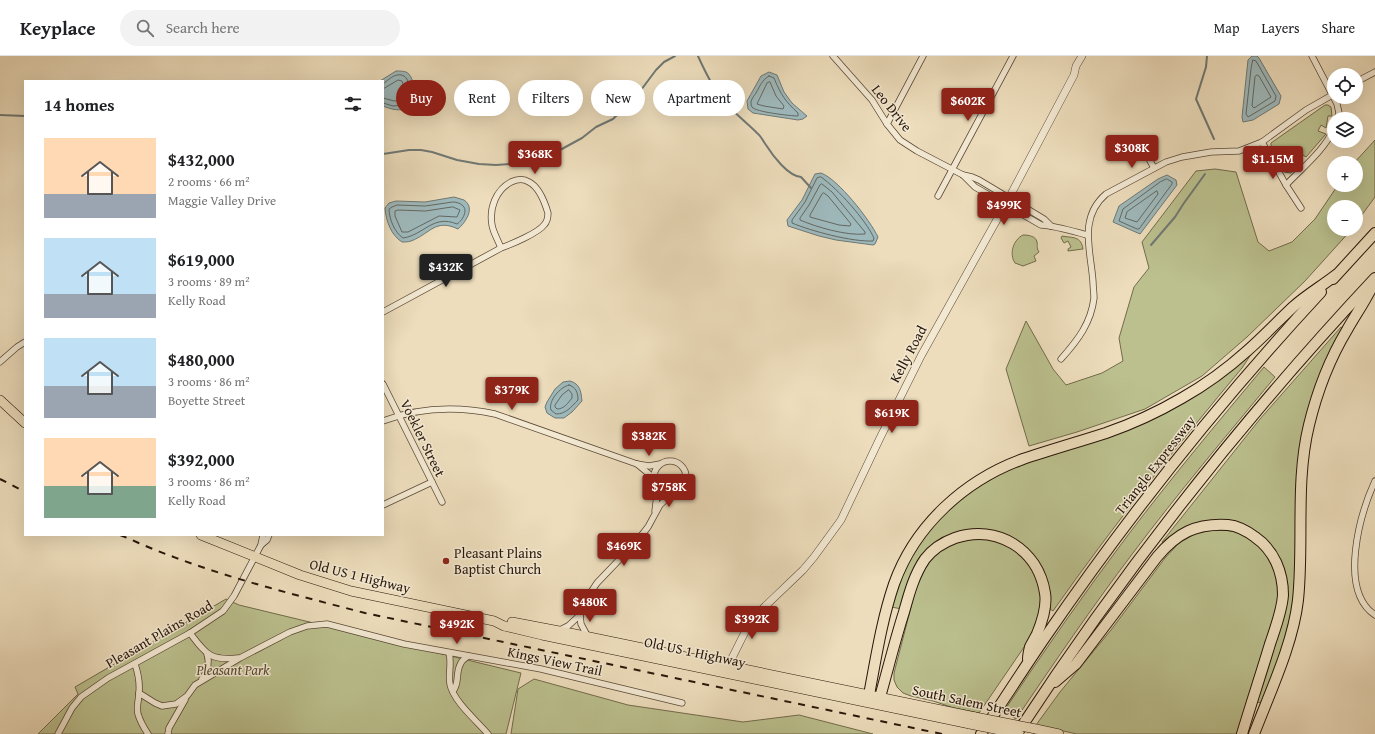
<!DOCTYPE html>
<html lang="en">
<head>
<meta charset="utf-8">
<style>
  body { margin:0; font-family:"Gentium Book Plus",serif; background:#f2f2f2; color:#202124; height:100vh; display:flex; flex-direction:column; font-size:15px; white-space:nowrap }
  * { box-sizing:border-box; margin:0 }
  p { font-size:13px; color:#757577 }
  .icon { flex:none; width:22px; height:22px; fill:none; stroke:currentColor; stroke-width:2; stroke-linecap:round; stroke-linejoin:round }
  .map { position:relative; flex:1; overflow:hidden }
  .panel { position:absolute; left:24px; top:24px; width:360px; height:456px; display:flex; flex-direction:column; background:#fff; border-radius:0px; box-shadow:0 4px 16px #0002 }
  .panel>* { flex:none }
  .guide { position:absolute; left:396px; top:24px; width:380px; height:36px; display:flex; gap:8px }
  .buttons { position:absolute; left:1327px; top:12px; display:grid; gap:8px }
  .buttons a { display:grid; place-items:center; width:36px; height:36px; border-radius:50%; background:#fff; box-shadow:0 4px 16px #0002; font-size:20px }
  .price { position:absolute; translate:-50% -34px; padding:0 9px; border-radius:4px; background:#8f2418; color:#fff; font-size:13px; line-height:26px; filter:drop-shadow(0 1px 2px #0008) }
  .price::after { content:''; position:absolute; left:50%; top:24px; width:12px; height:9px; margin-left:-6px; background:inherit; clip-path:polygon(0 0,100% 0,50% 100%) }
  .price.current { background:#222; color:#fff }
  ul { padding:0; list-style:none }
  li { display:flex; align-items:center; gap:12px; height:100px; padding:0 20px }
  li span { display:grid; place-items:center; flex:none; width:112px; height:80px; border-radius:0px; color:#555 }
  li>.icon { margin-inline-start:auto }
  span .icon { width:48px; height:48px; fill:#fffc; stroke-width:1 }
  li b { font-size:17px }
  h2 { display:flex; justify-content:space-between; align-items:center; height:48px; padding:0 20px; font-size:17px }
  .tag { padding:0 14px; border-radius:18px; background:#fff; box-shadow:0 4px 16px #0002; font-size:14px; line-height:36px }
  .tag.current { background:#8f2418; color:#fff }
  header { display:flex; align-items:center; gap:24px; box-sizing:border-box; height:56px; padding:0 20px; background:#fff; border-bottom:1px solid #e0e0e0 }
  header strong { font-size:19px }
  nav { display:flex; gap:22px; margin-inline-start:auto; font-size:14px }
  .search { width:280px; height:36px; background:#f2f2f2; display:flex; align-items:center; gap:10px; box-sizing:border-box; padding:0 14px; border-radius:22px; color:#757577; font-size:15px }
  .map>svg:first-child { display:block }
</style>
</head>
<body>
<header>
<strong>Keyplace</strong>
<div class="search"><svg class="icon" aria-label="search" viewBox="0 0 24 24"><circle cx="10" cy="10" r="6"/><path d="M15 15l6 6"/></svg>Search here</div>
<nav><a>Map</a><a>Layers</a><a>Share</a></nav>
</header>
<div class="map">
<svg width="1375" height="678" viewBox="0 0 1375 678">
  <rect width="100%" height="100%" fill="#edddbc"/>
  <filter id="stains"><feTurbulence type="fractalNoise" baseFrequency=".005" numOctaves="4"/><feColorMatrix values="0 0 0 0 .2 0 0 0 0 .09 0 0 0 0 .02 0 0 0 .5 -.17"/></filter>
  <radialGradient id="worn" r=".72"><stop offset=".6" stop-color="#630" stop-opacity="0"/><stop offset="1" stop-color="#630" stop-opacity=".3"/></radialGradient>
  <!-- green -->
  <g fill="#bbc08e" stroke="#726b4c">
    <path d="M1325 49H1328L1331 51 1332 60H1328L1326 72 1321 69 1318 75 1326 78 1306 101 1303 99 1291 112 1293 114 1291 117 1284 116 1271 92V87Z"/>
    <path d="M1375 84V141L1356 167V151H1334V173H1352L1305 225 1247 281 1202 320 1145 353 1077 376 1029 390 1006 313 1026 265 1053 313 1066 329 1102 317 1123 305 1119 282 1134 231 1149 212 1142 186 1196 115 1215 113 1236 116 1258 186 1269 195 1292 186 1315 163 1338 129H1356V107H1354Z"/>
    <path d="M1023 179C1028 179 1036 180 1037 186 1038 190 1036 191 1039 196L1034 200 1036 205 1023 210 1015 207C1009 198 1013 184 1023 179Z"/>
    <path d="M1062 180C1073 182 1081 180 1083 193L1068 195V193L1071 191 1068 185 1064 187 1061 182Z"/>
    <path d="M1341 271 1344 273 1307 364 1295 539 1287 580 1262 647 1257 646 1286 542 1266 485 1204 465 1190 469 1176 477 1164 487 1162 486 1260 363Z"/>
    <path d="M1249 298 1250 300 1242 312C1176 391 1112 471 1053 555L1049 552 1040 510 993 475 934 489 902 553 891 551 895 536 912 498 936 464 971 433 1012 411 1127 372Z"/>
    <path d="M1264 311 1275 321C1227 379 1178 437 1133 497 1092 551 1054 607 1016 663L1004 655C1044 595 1085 536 1128 479 1172 421 1218 366 1264 311Z"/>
    <path d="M1223 474 1239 476 1252 483 1274 507 1280 540 1275 562 1237 678H1077L1036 669 1060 636 1111 574 1165 502 1179 487 1193 479 1207 475Z"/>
    <path d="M978 480 1006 486 1026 502 1040 527 1042 551 1035 575 979 657 954 652 933 645 911 640 903 637 897 631 894 624V617L917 528 929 505 950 487Z"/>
    <path d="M226 543 239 549 521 617 506 678H38L78 638 75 631Z"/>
    <path d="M534 623 628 649 743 666 799 659 873 678H511L518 633Z"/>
  </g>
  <!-- water -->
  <g fill="#9eb9bc" stroke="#6f7874">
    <path d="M1252 0H1257L1259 2 1281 40 1279 48 1253 64 1243 66 1242 61 1248 4Z"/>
    <path d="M396 15C399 15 403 15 406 16 416 20 417 48 405 53 398 55 390 53 383 50V25H380Z"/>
    <path d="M769 16 777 19 784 36 792 47 807 60 803 63 798 64 753 57 748 53 747 45 761 20Z"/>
    <path d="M821 117C838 123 870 164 878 181L875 188 873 189 836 184 819 180 788 170 787 164 802 144 815 118Z"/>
    <path d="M1167 119 1176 124 1177 129 1140 178 1113 166 1119 150 1158 123Z"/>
    <path d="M454 141C457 142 461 143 464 144 476 152 465 167 458 173 435 162 430 178 411 185 408 186 405 186 402 186 391 179 386 165 385 152L389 147 396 145 425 146Z"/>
    <path d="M570 325C580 328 581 335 582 345L572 356 564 362H555L547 357 545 351 547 346 555 333 563 326Z"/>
  </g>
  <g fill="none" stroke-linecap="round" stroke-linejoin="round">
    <!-- shore -->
    <g stroke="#636862" stroke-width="1">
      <path d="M1253 4 1256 5 1276 40 1275 45 1248 61 1246 58 1251 13Z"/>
      <path d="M1257 19 1259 20 1271 41 1254 52 1252 50 1255 21Z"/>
      <path d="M769 20 774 22C781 39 785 45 798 57V60C791 60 755 56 752 51 749 46 753 41 756 37 760 30 762 24 769 20Z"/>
      <path d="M770 26 776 40 784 50 783 53 764 50 757 48 767 27Z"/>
      <path d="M383 28C387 25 392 20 397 19 412 16 412 41 404 49L393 50 383 47"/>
      <path d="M383 33 398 24 402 25C404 32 406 38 401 44L394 45 383 42"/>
      <path d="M821 121C838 133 865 163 874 182L873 185C852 186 811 175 792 167V164L805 146 817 122Z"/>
      <path d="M1167 123 1172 126V128L1139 173H1137L1119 165 1123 153 1160 126Z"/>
      <path d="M822 128 832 136 865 176V178C847 180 816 171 800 164V162L809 149 820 129Z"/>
      <path d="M1157 135 1158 138 1137 166 1125 162 1127 156Z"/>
      <path d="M824 137 828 140 851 168 850 170 839 169 810 161V159L822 138Z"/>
      <path d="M453 146C456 146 460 147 462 149 469 154 462 165 457 168 433 158 424 179 403 182 395 177 389 163 389 153L392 151 397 149 425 150Z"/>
      <path d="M453 151 460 154 457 161 439 160 408 176H402L395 160V155L398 154 425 155Z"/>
      <path d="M569 329C576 331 578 337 578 344 571 351 566 358 556 358L551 354C548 345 560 331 569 329Z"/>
      <path d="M569 334 572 338V342C568 347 564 353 557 353L555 351V349L562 339Z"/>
    </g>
    <!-- stream -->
    <g stroke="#6f7874" stroke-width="2">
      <path d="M698 0C703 11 712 30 720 40 730 54 745 65 757 77 761 80 763 85 766 89 773 100 788 120 801 121L811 132"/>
      <path d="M1207 0 1206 11 1196 43 1214 83"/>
      <path d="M0 59 25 60"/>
      <path d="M383 98 409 94H421L432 96 457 104 479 108 496 109 527 107 552 96 560 94 582 82 596 71 613 63 638 38 656 14 664 6 675 0"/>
      <path d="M1151 189 1175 161 1184 147 1205 118"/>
    </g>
    <defs>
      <g id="minor">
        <path d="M833 0 872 44 887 68 900 84 917 95 963 119 975 131 1041 169C1056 170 1072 175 1087 179"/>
        <path d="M1312 0 1337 48 1339 57 1337 63"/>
        <path d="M1356 26 1375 16"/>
        <path d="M887 68 923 0"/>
        <path d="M1138 83 1154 112"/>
        <path d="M1262 86 1286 129 1301 152"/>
        <path d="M963 119 972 121 979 124 1044 163 1051 170"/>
        <path d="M1286 129C1302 112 1325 94 1334 72"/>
        <path d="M938 140 1013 0"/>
        <path d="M383 256 501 192C512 188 538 177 544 169 547 166 548 162 548 157 545 147 539 131 529 126 523 122 517 123 511 126 496 134 489 152 492 169 493 176 498 184 501 192"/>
        <path d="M1061 303C1078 284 1091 267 1094 242 1094 237 1093 231 1093 226 1091 195 1078 162 1106 138L1166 106 1182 101 1211 96 1239 95 1262 86 1306 54 1334 38"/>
        <path d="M0 306 17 291 25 286"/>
        <path d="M383 328 442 446"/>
        <path d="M383 365C420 351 457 350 495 358L637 408 649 410 660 408"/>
        <circle cx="670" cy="421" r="16"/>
        <path d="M637 408 654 422"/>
        <path d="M1375 425C1360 458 1338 534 1375 559"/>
        <path d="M383 449 432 426"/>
        <path d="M655 455 658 431"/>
        <path d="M261 489 267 484 269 479"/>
        <path d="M580 559 581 568 588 581"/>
        <path d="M558 575 568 570 580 559 585 545 597 527 637 485 648 471 660 449 673 437"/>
        <path d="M190 577C206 598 210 605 238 602"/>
        <path d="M449 597C452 607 448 618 450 628 453 645 477 665 488 678"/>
        <path d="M135 608C138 617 140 626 139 636 139 644 136 650 138 658 140 665 144 672 148 678"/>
        <path d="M202 623C208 615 210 608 207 598"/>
        <path d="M453 635C460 627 455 616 461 607 462 604 466 602 468 600"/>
        <path d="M139 637 155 647 162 650 176 648 187 640 195 629 240 602 290 576 307 570 327 568 404 588 541 613 682 647"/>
        <path d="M58 678 72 652 81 641 108 622 190 577 223 555 234 540 261 489 263 479"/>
        <path d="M168 678 169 672 185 644"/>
      </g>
      <path id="tertiary" d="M726 614 745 576 758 557 803 514 814 501 841 464 880 382 921 300 1009 142 1074 19 1076 10 1082 0"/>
      <g id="primary">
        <path d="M0 344 25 367"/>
        <path d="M201 479 300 519 351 535 494 565 504 570 542 579 970 668"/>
        <path d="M512 566 575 578 975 661"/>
        <path d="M1036 673 1059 678"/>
      </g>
      <g id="motorway">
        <path d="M1333 223 1375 177"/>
        <path d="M1055 626 1076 608 1157 501C1177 477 1196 467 1228 469 1238 470 1247 475 1255 481 1274 494 1283 516 1283 539 1282 555 1275 573 1270 588 1261 618 1251 648 1242 678"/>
        <path d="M869 639C876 602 882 563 894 528 915 469 965 424 1023 403 1050 394 1078 386 1106 377 1132 368 1158 356 1182 342 1205 329 1227 313 1247 295 1263 281 1278 265 1293 251 1306 239 1322 230 1336 219"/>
        <path d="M880 641C888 613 895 584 904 556 909 538 914 519 925 503 932 494 944 486 955 482 997 468 1038 493 1045 537 1047 549 1042 566 1037 578 1035 582 1032 587 1030 591 1029 595 1028 600 1028 603"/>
        <path d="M1018 676C1123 515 1243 363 1375 222"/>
        <path d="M981 678C1003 645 1024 612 1046 580 1129 459 1221 344 1321 236"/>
        <path d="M1254 678C1270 636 1293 588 1298 544 1304 486 1295 426 1309 369 1317 336 1329 304 1347 274 1356 258 1366 244 1374 227"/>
      </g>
    </defs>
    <!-- minor casing -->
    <use href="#minor" stroke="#594836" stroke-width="7"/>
    <!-- tertiary casing -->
    <use href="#tertiary" stroke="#594836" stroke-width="8"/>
    <!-- primary casing -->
    <use href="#primary" stroke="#281609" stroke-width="10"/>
    <!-- motorway casing -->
    <use href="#motorway" stroke="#281609" stroke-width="12"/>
    <!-- minor -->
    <use href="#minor" stroke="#f3e9d3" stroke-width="5.5"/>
    <!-- tertiary -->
    <use href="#tertiary" stroke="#f3e9d3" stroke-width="7"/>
    <!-- primary -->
    <use href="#primary" stroke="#edddbc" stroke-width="9"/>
    <!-- motorway -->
    <use href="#motorway" stroke="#edddbc" stroke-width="10"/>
    <!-- rail -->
    <g stroke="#281609" stroke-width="2" stroke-dasharray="7 7" stroke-linecap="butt">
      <path d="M0 423 25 436"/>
      <path d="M120 479C137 486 154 494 171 500 234 524 300 540 365 557L942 678"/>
    </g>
    <defs>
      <g id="primary-bridge">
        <path d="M975 661 1036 673"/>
        <path d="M970 668 1019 678"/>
      </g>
    </defs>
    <!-- primary-bridge casing -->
    <use href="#primary-bridge" stroke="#281609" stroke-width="10" stroke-linecap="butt"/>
    <!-- primary-bridge -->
    <use href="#primary-bridge" stroke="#edddbc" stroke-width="9"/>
  </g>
  <!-- markers -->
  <circle fill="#8f2418" stroke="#f3e9d3" stroke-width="1.5" cx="446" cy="505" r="4"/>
  <g text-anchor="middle" stroke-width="3" stroke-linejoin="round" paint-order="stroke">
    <!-- street labels -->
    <g font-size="14" fill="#281609" stroke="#f3e9d3">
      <text transform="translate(892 52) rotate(52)" y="5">Leo Drive</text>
      <text transform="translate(908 298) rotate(-62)" y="5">Kelly Road</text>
      <text transform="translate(423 382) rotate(64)" y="5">Voekler Street</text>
      <text transform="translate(1155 409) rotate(-52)" y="5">Triangle Expressway</text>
      <text transform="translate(360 520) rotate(14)" y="5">Old US 1 Highway</text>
      <text transform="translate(159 578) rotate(-30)" y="5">Pleasant Plains Road</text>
      <text transform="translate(695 596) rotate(12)" y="5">Old US 1 Highway</text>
      <text transform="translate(555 605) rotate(12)" y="5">Kings View Trail</text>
      <text transform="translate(967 645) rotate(12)" y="5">South Salem Street</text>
    </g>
    <!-- poi labels -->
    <g font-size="14" fill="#281609" stroke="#f3e9d3" text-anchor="start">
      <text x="454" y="502">Pleasant Plains<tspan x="454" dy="16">Baptist Church</tspan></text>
    </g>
    <!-- park labels -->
    <g font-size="14" font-style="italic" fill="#544931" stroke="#f3e9d3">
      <text x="233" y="619">Pleasant Park</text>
    </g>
  </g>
  <rect width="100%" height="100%" filter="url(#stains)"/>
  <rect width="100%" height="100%" fill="url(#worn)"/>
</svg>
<div class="buttons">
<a><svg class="icon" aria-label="locate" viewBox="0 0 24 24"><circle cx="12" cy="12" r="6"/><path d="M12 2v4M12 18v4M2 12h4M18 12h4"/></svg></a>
<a><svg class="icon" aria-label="layers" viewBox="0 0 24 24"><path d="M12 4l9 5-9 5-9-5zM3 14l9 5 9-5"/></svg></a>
<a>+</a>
<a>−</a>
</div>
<b class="price" style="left:968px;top:66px">$602K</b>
<b class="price" style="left:1132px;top:113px">$308K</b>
<b class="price" style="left:535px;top:119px">$368K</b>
<b class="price" style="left:1273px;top:124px">$1.15M</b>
<b class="price" style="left:1004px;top:170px">$499K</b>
<b class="price current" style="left:446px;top:232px">$432K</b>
<b class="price" style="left:512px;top:355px">$379K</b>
<b class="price" style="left:892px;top:378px">$619K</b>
<b class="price" style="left:649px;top:401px">$382K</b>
<b class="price" style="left:669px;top:452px">$758K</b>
<b class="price" style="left:624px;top:511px">$469K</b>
<b class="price" style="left:590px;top:567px">$480K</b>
<b class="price" style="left:752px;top:584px">$392K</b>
<b class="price" style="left:457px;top:589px">$492K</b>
<div class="guide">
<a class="tag current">Buy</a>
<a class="tag">Rent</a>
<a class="tag">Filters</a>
<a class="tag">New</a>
<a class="tag">Apartment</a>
</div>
<section class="panel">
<h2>14 homes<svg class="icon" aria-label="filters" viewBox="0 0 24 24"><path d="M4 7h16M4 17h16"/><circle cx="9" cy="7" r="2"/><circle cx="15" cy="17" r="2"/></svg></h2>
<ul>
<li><span style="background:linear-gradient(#ffd9b3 70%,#9aa5b1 0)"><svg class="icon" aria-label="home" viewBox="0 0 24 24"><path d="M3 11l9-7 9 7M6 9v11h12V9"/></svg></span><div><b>$432,000</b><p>2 rooms · 66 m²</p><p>Maggie Valley Drive</p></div></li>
<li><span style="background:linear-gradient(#bfe0f5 70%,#9aa5b1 0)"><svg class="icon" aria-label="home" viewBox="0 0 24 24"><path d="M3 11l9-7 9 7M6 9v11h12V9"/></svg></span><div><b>$619,000</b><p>3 rooms · 89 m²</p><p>Kelly Road</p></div></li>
<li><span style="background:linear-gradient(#bfe0f5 60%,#9aa5b1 0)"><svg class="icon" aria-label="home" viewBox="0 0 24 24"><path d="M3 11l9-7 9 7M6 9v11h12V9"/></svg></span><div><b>$480,000</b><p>3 rooms · 86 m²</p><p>Boyette Street</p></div></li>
<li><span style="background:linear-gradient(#ffd9b3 60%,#7fa58c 0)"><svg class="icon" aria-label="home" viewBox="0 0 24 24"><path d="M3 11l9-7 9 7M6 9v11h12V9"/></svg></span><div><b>$392,000</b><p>3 rooms · 86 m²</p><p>Kelly Road</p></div></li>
</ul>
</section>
</div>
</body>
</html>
